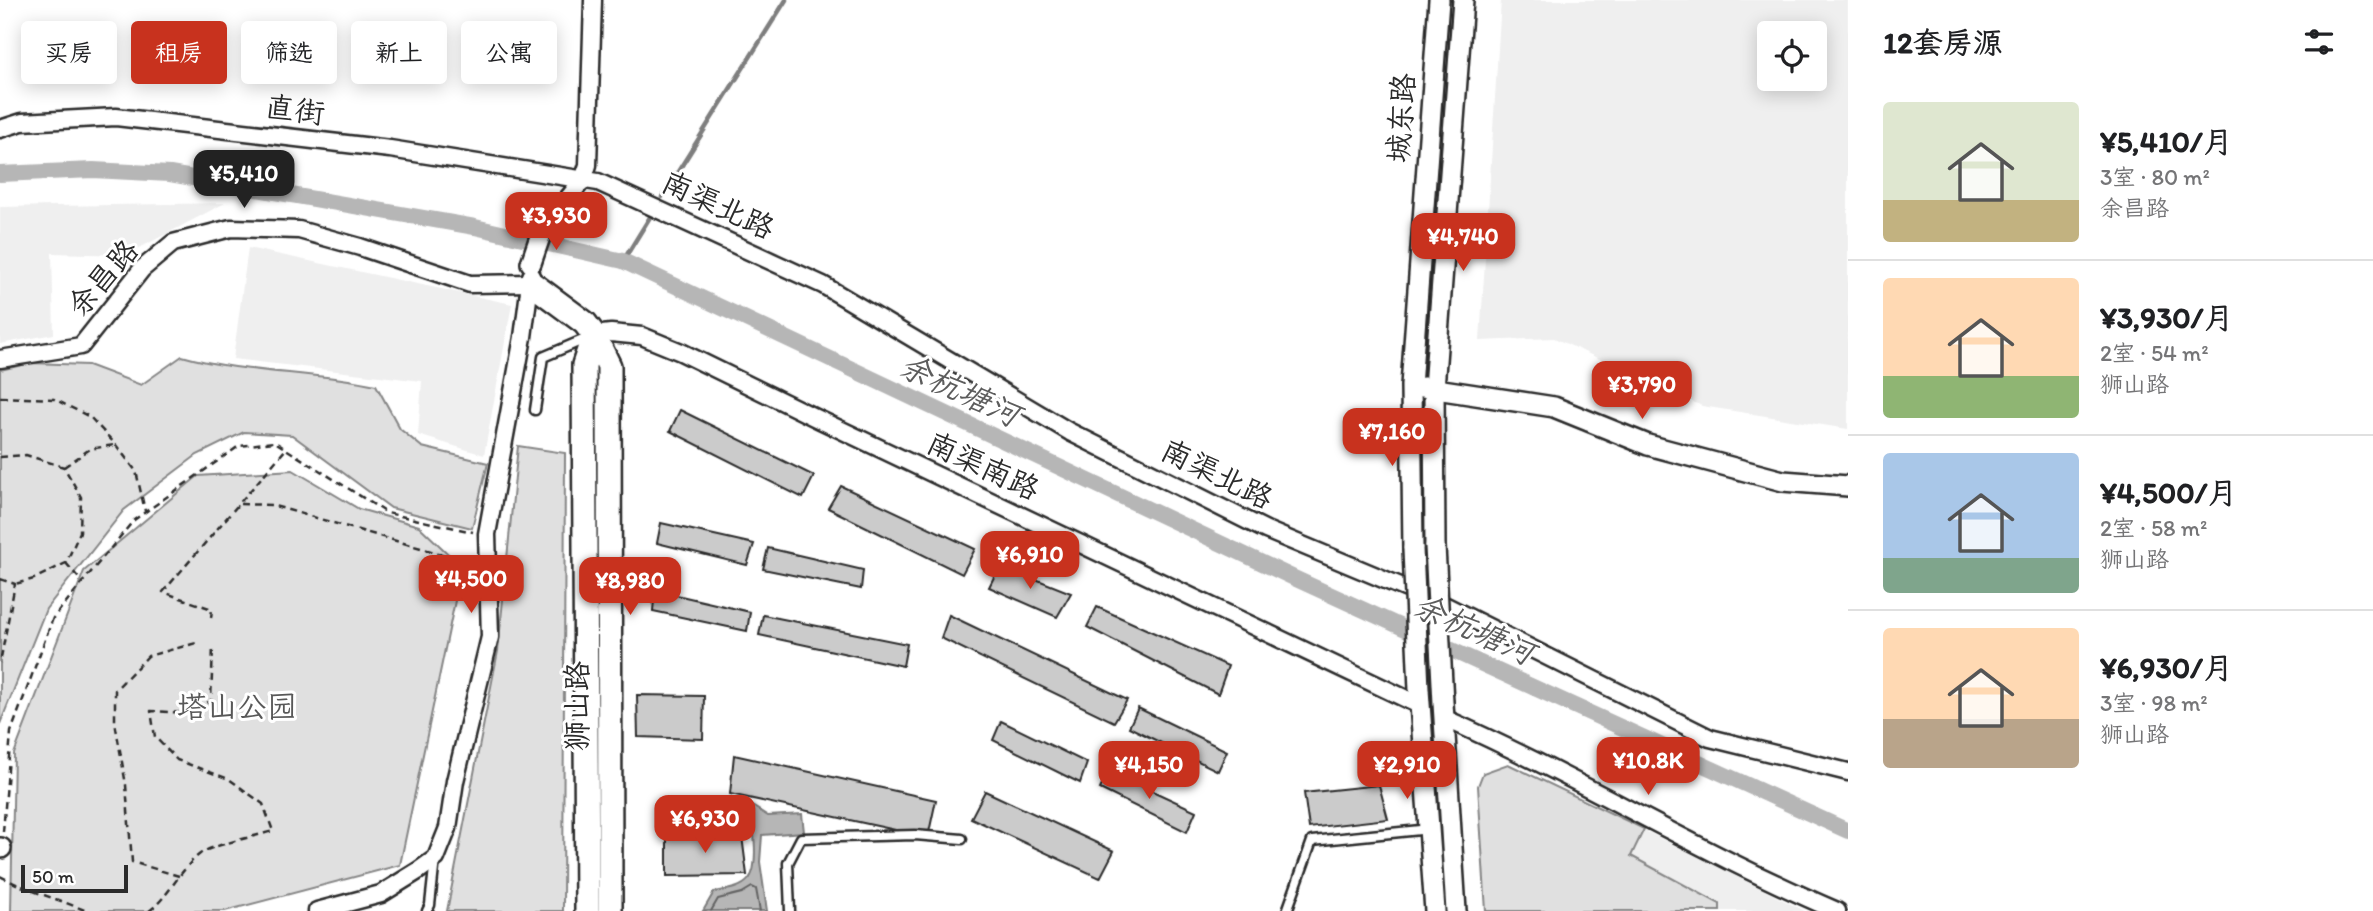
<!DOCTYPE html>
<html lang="zh">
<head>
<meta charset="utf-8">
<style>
  body { margin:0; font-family:Itim,"LXGW WenKai TC",sans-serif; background:#f6f6f6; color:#202124; height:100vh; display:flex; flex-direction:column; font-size:26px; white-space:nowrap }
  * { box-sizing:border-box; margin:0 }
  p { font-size:23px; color:#757577 }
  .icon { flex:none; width:38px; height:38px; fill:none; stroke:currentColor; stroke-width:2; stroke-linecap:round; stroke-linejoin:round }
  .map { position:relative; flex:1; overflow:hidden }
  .panel { display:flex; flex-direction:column; background:#fff; width:525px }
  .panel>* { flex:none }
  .banner { position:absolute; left:21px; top:21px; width:665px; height:63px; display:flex; gap:14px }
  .controls { position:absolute; left:1757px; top:21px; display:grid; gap:14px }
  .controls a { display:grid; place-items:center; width:70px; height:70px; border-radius:7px; background:#fff; box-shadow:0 4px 18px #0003; font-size:35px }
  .scale { position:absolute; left:21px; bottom:18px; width:107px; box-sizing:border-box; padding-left:7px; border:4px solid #2b2b2b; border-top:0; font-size:19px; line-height:24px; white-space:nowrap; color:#2b2b2b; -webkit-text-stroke:5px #fff; paint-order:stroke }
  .price { position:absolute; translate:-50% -60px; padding:0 16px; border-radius:14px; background:#c8321e; color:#fff; font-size:23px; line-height:46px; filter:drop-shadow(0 2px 4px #0008) }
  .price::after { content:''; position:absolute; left:50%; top:42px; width:21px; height:16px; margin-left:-10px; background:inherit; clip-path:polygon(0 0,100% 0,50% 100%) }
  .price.selected { background:#222; color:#fff }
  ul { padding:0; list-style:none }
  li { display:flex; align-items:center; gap:21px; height:175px; padding:0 35px }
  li+li { border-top:2px solid #e0e0e0 }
  li span { display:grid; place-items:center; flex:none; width:196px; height:140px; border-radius:7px; color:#555 }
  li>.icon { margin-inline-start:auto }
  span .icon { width:84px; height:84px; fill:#fffc; stroke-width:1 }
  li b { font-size:30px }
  h2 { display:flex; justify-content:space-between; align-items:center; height:84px; padding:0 35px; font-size:30px }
  .tag { padding:0 24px; border-radius:7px; background:#fff; box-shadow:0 4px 18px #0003; font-size:24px; line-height:63px }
  .tag.selected { background:#c8321e; color:#fff }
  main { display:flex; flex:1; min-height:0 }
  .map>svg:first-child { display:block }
</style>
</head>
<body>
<main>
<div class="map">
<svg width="1848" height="911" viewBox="0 0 1848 911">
  <rect width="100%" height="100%" fill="#fff"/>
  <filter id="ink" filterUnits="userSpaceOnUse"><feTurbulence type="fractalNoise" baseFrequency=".0143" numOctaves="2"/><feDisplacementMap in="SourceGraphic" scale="14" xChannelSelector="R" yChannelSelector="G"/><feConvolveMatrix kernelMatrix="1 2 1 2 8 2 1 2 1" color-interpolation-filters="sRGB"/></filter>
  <g filter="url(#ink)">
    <!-- built -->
    <g fill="#efefef" fill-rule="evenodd">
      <path d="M1501 0H1848V429L1702 406 1554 338 1480 341ZM1769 33H1815V79H1769Z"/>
      <path d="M225 203 126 255 52 253 54 334 0 344V207Z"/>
      <path d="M248 248 512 304 484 455 418 435 422 381 233 359Z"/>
      <path d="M1508 764 1546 781 1805 911H1486L1478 786 1483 773Z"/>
    </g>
    <!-- green -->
    <g fill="#e0e0e0" stroke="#868686" stroke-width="2">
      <path d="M182 356C245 374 312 371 376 385L400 429 422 447 488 463 472 528 391 508 292 435 244 432 197 455 124 510 46 609 0 724V370L31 363 88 365 141 385Z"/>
      <path d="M518 446 565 453 563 911H447L498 651Z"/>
      <path d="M293 470 359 509 419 526 462 567 400 865 225 911H11L14 754 84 571 198 476Z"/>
      <path d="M1508 764 1644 829 1631 856 1720 904V911H1486L1478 786 1483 773Z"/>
    </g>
    <!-- water -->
    <path fill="#b6b6b6" stroke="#7e7e7e" stroke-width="2" d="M749 804 768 816 802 814 804 832 762 835 760 862 767 911H703L714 892C726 890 741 889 749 879 760 866 753 820 749 804Z"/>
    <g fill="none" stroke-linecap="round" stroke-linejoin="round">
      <!-- shore -->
      <path stroke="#636363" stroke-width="2" d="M711 911 718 899 742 893 752 887 756 889 760 911"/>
      <!-- stream -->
      <g stroke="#7e7e7e" stroke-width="4.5">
        <path d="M662 197 786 0"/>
        <path d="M623 261 650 217"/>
      </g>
      <!-- canal -->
      <path stroke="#b6b6b6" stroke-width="16" d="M0 174 93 170 170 174 475 227 623 261 1294 578 1848 831"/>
    </g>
    <!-- building -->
    <g fill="#cbcbcb" stroke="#2b2b2b" stroke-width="2">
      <path d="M680 410 814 476 803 498 670 431Z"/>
      <path d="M841 486 975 549 962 574 828 508Z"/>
      <path d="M661 523 754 544 747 565 657 543Z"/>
      <path d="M768 548 863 570 861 589 763 569Z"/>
      <path d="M1000 565 1071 593 1057 617 989 587Z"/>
      <path d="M655 590 750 612 747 631 653 611Z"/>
      <path d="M1097 607 1228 666 1218 694 1087 627Z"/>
      <path d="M763 615 907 644 903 666 759 635Z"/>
      <path d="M949 615 1127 700 1114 722 941 638Z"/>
      <path d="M637 695 704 696 703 739 638 737Z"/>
      <path d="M1138 708 1227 751 1218 771 1129 727Z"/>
      <path d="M1001 721 1087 763 1080 783 993 740Z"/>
      <path d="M734 755 936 800 928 837 730 794Z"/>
      <path d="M1109 771 1196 811 1187 832 1100 789Z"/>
      <path d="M1379 785 1388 819 1309 828 1304 793Z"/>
      <path d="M985 791 1114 851 1100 878 971 818Z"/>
      <path d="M667 834 742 836 747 875 667 876Z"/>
    </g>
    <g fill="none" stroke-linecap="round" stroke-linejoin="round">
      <defs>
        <g id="service">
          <path d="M535 410 543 357 590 337"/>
          <path d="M427 911 430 905 435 859"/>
          <path d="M790 911 788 863 801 838 915 835 962 839"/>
          <path d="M1287 911 1312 841 1430 829"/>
        </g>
        <g id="minor">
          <path d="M0 129 22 122 116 117 390 149 598 182 823 285 1070 432 1266 530 1436 601 1710 738 1848 772"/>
          <path d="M543 228 583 180 588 165 593 0"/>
          <path d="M594 335 611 333 642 336 681 352 814 417 1419 705"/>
          <path d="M0 359 81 346 142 269 173 243 231 228 299 230 360 247 470 284 531 283"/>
          <path d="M1444 718C1578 777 1703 854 1837 911"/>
          <path d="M317 911 381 894 418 871 436 858 448 828 455 781 490 637 487 534 523 337 531 276"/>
        </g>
        <g id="tertiary">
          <path d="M531 263 543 228"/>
          <path d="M1423 387 1554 407 1648 445 1783 481 1848 486"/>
          <path d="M1435 546 1434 388 1463 0"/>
          <path d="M1413 549 1411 386 1439 0"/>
          <path d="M1419 690 1435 911"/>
          <path d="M1443 703 1456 911"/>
          <path d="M0 848H1"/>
        </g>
        <g id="secondary">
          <path d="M531 283 585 323 594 335 609 366 610 911"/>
          <path d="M587 911 584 365 594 335"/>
        </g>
      </defs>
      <!-- service casing -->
      <use href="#service" stroke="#2b2b2b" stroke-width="13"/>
      <!-- minor casing -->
      <use href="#minor" stroke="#2b2b2b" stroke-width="21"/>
      <!-- tertiary casing -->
      <use href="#tertiary" stroke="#2b2b2b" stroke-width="24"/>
      <!-- secondary casing -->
      <use href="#secondary" stroke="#2b2b2b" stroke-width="28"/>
      <!-- path -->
      <g stroke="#2b2b2b" stroke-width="2.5" stroke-dasharray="7 5" stroke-linecap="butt">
        <path d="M0 397 54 399 90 417 116 445 136 471 145 511"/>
        <path d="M0 457 26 455 64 467 81 497 80 532 66 563 34 579 15 584"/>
        <path d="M64 467 90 449 114 445"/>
        <path d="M240 504 271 505 473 563"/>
        <path d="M66 563 82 582"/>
        <path d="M0 579 15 584 0 663"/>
        <path d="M211 618 212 609 163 592 286 449"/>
        <path d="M3 832 11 732 53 618 134 520 239 446 275 442 387 513 473 532"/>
        <path d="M0 876C28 891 58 899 87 911"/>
        <path d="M179 876 132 862 126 785 115 722V690L148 656 200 642"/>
        <path d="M149 911C168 898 180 869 200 854 211 845 257 836 273 831L263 804 229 779 177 760 155 737 151 711 186 713 211 701 213 646"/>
      </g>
      <!-- service -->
      <use href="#service" stroke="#fff" stroke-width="8"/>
      <!-- minor -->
      <use href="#minor" stroke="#fff" stroke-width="16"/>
      <!-- tertiary -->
      <use href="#tertiary" stroke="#fff" stroke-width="19"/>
      <!-- secondary -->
      <use href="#secondary" stroke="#fff" stroke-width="23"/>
      <defs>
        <g id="tertiary-bridge">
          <path d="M1435 546 1443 703"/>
          <path d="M1413 549 1419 690"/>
        </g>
      </defs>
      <!-- tertiary-bridge casing -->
      <use href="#tertiary-bridge" stroke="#2b2b2b" stroke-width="24" stroke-linecap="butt"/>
      <!-- tertiary-bridge -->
      <use href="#tertiary-bridge" stroke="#fff" stroke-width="19"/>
    </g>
  </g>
  <g text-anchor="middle" stroke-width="6" stroke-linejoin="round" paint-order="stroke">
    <!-- street labels -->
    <g font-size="30" fill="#2b2b2b" stroke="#fff">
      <text transform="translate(295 110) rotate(7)" y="10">直街</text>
      <text transform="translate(1401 118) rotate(-86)" y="10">城东路</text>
      <text transform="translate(718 205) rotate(25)" y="10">南渠北路</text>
      <text transform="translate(103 278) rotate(-49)" y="10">余昌路</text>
      <text transform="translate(983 466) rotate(25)" y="10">南渠南路</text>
      <text transform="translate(1217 474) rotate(26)" y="10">南渠北路</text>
      <text transform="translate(577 706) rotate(-90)" y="10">狮山路</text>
    </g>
    <!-- park labels -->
    <g font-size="30" fill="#585858" stroke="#fff">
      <text x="237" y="717">塔山公园</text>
    </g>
    <!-- water labels -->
    <g font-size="32" font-style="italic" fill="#5c5c5c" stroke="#fff">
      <text transform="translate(960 390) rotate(25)" y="11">余杭塘河</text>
      <text transform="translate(1474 629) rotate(24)" y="11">余杭塘河</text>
    </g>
  </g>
</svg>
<div class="controls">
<a><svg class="icon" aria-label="locate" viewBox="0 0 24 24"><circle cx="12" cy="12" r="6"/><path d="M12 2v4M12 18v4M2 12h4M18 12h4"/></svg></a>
</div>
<div class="scale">50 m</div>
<b class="price selected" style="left:244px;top:210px">¥5,410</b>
<b class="price" style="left:556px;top:252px">¥3,930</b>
<b class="price" style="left:1463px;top:273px">¥4,740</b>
<b class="price" style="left:1642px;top:421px">¥3,790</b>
<b class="price" style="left:1392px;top:468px">¥7,160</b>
<b class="price" style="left:1030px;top:591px">¥6,910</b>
<b class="price" style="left:471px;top:615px">¥4,500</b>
<b class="price" style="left:630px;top:617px">¥8,980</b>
<b class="price" style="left:1648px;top:797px">¥10.8K</b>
<b class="price" style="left:1149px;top:801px">¥4,150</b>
<b class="price" style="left:1407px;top:801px">¥2,910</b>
<b class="price" style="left:705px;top:855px">¥6,930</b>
<div class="banner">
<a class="tag">买房</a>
<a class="tag selected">租房</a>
<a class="tag">筛选</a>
<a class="tag">新上</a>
<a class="tag">公寓</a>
</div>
</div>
<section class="panel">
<h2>12套房源<svg class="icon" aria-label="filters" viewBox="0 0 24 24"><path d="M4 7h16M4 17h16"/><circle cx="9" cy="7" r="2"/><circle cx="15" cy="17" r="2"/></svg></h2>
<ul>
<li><span style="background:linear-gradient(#dfe7d0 70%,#c2b280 0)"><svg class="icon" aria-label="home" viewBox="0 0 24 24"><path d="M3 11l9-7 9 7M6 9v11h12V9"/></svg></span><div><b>¥5,410/月</b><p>3室 · 80 m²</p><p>余昌路</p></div></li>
<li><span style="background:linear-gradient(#ffd9b3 70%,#8fb573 0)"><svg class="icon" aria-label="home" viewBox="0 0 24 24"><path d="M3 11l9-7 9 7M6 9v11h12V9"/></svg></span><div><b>¥3,930/月</b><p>2室 · 54 m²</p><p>狮山路</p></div></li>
<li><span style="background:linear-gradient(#a9c7e8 75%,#7fa58c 0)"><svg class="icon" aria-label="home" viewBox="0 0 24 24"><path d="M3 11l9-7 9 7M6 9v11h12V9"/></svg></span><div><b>¥4,500/月</b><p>2室 · 58 m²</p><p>狮山路</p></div></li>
<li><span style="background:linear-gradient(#ffd9b3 65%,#b9a48a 0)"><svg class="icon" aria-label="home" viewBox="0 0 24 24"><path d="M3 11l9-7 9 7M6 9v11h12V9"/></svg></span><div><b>¥6,930/月</b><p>3室 · 98 m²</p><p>狮山路</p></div></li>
</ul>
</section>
</main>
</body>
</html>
